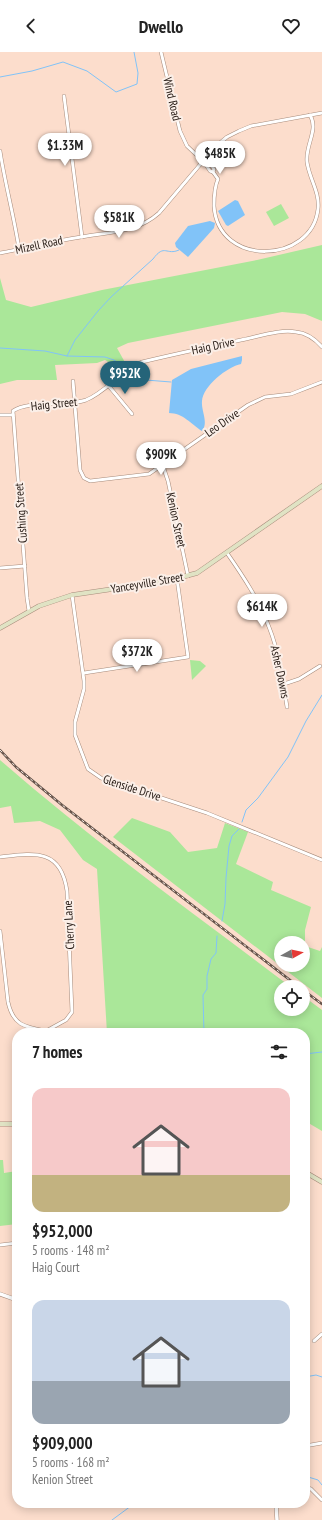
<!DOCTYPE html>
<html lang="en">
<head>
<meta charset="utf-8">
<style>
  body { margin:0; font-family:"PT Sans Narrow",sans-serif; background:#f6f6f6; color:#222; height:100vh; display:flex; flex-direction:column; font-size:15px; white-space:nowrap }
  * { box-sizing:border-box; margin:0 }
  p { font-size:13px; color:#767676 }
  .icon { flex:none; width:22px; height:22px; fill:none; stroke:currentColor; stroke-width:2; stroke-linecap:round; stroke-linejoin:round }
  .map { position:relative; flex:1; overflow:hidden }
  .panel { position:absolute; left:12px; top:976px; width:298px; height:480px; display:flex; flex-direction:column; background:#fff; border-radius:16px; box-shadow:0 2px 10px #0003 }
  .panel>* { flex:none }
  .needle { width:26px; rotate:82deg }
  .tools { position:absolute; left:274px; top:884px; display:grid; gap:8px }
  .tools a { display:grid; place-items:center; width:36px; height:36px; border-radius:50%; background:#fff; box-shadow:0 2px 10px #0003; font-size:20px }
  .price { position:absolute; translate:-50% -34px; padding:0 9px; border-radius:14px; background:#fff; color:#222; font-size:13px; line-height:26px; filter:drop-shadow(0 1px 2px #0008) }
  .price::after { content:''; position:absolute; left:50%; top:24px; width:12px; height:9px; margin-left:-6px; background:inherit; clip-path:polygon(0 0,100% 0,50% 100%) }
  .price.on { background:#256479; color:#fff }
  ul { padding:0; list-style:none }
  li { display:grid; align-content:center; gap:8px; height:212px; padding:0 20px }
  li span { display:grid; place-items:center; height:124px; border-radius:12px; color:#555 }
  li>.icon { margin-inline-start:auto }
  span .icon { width:72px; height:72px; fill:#fffc; stroke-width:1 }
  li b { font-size:17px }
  h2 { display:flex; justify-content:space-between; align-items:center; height:48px; padding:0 20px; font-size:17px }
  header { display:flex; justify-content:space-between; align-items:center; height:52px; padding:0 20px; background:#fff; font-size:18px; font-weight:800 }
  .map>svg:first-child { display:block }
</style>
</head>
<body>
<header><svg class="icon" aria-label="back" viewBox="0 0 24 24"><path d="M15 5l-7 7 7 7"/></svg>Dwello<svg class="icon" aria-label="heart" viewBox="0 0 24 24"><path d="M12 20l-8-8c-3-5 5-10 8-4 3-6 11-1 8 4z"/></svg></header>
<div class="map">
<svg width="322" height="1468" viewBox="0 0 322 1468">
  <rect width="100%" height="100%" fill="#fcddcc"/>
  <!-- green -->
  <g fill="#aae799" fill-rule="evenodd">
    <path d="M281 152 289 166 274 174 266 160Z"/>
    <path d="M322 193V269L305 262 282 260 128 291 117 296 127 314 119 321 113 313 105 308 97 311 55 313 57 328H17L0 332V226L6 248 31 255 102 238 257 208Z"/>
    <path d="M190 608 200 609 206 614 192 628Z"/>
    <path d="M0 708C93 789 193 861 291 935H281V957H303V944L322 958V1079L305 1069V981H107L97 817 83 808 60 778 40 769 14 771 11 754 0 756Z"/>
    <path d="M132 766 170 780 188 800 217 796 225 771 248 780 236 812 273 830 271 838 311 855 305 878V894L320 899 322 895V946L113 785ZM281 891H303V913H281Z"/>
    <path d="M0 1108H3L4 1121 17 1119V1172L0 1174Z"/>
  </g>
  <!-- water -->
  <g fill="#81c3f8">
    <path d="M235 148 238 149 245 163 228 174 226 173 218 159Z"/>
    <path d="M210 169 215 171 214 176 188 205 176 195 175 191 188 174Z"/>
    <path d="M242 304V308L241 312C227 315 203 334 202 349 201 359 209 371 202 379 191 372 183 361 169 361L172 328 191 317Z"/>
  </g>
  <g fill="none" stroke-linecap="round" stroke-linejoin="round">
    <!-- stream -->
    <g stroke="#81c3f8" stroke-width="1">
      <path d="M0 25 32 19 63 10 87 19 116 40 137 32 138 21 134 0"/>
      <path d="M0 296 45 299 67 304 105 305 114 308 139 326 146 328 171 330"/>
      <path d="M67 304 75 288 98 259 111 245 153 207C165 191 166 204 179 198"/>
      <path d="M242 770 246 758 258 746 288 705 306 669 322 643"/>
      <path d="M222 869 225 852 226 826 229 794 232 784 239 777"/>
      <path d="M204 981 203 943 207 937V924L211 907 216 901 217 884"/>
      <path d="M305 1002 322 1000"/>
      <path d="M305 1325 316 1323 322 1325"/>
      <path d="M305 1424 318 1428 322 1433"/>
      <path d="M112 1468 135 1451"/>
    </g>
    <defs>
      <g id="minor">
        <path d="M161 0 180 79 187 94 204 110 210 119 213 120 214 117 209 110H204"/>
        <path d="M64 44 82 185"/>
        <path d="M0 99C5 132 14 164 19 197"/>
        <path d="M213 120 218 127C214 136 214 145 214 154 218 216 312 212 318 157 320 140 309 126 307 110 305 93 319 78 310 63"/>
        <path d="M0 201C27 196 54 189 81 185 108 180 137 181 159 161L215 95 227 85 239 79 251 74 322 61"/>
        <path d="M73 329 80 418 84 426 90 429 149 422 248 353 265 345 291 342 322 330"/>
        <path d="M108 333 132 362"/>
        <path d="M0 363H13"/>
        <path d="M163 414 168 429 188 524"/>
        <path d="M227 501C243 524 259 548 269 575 279 600 283 629 287 655"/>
        <path d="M0 516 25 514"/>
        <path d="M72 543 84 629V637L75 670V683L88 717 101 726 207 761 322 808"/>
        <path d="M29 559 27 546 13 359C29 348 66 355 86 348 107 340 120 318 142 310 175 302 208 295 241 288 258 285 279 277 296 280 307 281 315 287 322 295"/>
        <path d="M84 621 188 605 177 527"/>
        <path d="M284 632 299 627 320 614"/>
        <path d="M0 805C34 801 61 796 67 839L72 960 66 968 46 979V981"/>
        <path d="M0 879 8 950C13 973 24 975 46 979"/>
        <path d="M16 1191 17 1198"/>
        <path d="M0 1193 17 1191"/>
        <path d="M314 1289 322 1282"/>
        <path d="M305 1394 322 1391"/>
        <path d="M305 1435 311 1437 322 1448"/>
      </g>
      <g id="tertiary">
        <path d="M0 1242 17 1248"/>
        <path d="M276 1451 277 1468"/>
      </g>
      <g id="secondary">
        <path d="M0 576 39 554 72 543 167 529 197 521 322 434"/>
        <path d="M0 1072H17"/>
        <path d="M305 1120 322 1130"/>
      </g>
    </defs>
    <!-- minor casing -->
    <use href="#minor" stroke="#a78b7b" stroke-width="4"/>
    <!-- tertiary casing -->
    <use href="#tertiary" stroke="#a78b7b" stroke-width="4.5"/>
    <!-- secondary casing -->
    <use href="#secondary" stroke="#a78b7b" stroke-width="5"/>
    <!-- minor -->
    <use href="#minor" stroke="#fff" stroke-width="3"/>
    <!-- tertiary -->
    <use href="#tertiary" stroke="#fff" stroke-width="3.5"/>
    <!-- secondary -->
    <use href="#secondary" stroke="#e0e3c4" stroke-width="4"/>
    <defs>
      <g id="rail">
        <path d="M0 698 16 715 62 753 299 935"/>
        <path d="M303 938 322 952"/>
      </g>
    </defs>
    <!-- rail casing -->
    <use href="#rail" stroke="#66544b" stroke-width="2.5"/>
    <!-- rail -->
    <use href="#rail" stroke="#fbefe8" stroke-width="1" stroke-dasharray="3" stroke-linecap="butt"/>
  </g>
  <g text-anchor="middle" stroke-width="4" stroke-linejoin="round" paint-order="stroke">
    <!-- street labels -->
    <g font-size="12" fill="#231812" stroke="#fbefe8">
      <text transform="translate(172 47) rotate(77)" y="4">Wind Road</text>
      <text transform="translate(39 193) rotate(-12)" y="4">Mizell Road</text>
      <text transform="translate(213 294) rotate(-12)" y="4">Haig Drive</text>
      <text transform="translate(54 352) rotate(-6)" y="4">Haig Street</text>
      <text transform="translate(222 371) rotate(-35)" y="4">Leo Drive</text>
      <text transform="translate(21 461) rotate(-94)" y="4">Cushing Street</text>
      <text transform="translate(176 468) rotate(78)" y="4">Kenion Street</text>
      <text transform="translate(147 531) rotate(-10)" y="4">Yanceyville Street</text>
      <text transform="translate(280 620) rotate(78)" y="4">Asher Downs</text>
      <text transform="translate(132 736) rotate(18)" y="4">Glenside Drive</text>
      <text transform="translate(69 873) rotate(-93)" y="4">Cherry Lane</text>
    </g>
  </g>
</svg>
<div class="tools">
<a><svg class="needle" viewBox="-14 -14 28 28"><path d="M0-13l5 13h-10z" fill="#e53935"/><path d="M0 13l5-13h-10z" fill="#767676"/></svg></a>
<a><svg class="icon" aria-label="locate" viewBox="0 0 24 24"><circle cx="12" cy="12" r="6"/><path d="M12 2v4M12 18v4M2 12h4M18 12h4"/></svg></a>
</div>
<b class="price" style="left:65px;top:115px">$1.33M</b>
<b class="price" style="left:220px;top:123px">$485K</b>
<b class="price" style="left:119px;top:187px">$581K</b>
<b class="price on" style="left:125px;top:343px">$952K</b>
<b class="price" style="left:161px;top:424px">$909K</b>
<b class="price" style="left:262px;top:576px">$614K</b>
<b class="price" style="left:137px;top:621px">$372K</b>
<section class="panel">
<h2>7 homes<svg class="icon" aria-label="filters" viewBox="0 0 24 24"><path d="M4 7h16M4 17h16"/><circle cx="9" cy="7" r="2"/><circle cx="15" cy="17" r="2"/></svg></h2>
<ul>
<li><span style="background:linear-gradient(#f6c9c9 70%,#c2b280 0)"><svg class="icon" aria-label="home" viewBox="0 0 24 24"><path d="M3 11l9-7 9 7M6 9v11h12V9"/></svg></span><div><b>$952,000</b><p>5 rooms · 148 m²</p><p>Haig Court</p></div></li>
<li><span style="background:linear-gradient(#c9d6e8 65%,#9aa5b1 0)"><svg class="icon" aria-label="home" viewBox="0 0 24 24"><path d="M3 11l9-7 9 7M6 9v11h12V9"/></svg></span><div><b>$909,000</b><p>5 rooms · 168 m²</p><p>Kenion Street</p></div></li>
</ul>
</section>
</div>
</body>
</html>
